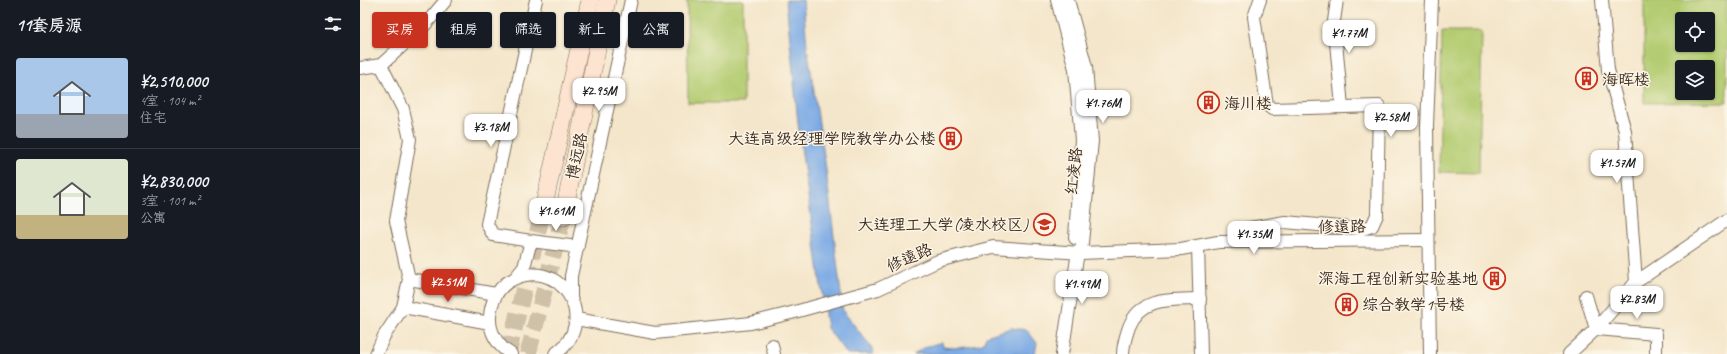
<!DOCTYPE html>
<html lang="zh">
<head>
<meta charset="utf-8">
<style>
  body { margin:0; font-family:Caveat,"LXGW WenKai TC",sans-serif; background:#20242c; color:#f1f3f6; height:100vh; display:flex; flex-direction:column; font-size:15px; white-space:nowrap }
  * { box-sizing:border-box; margin:0 }
  p { font-size:13px; color:#9ea1a6 }
  .icon { flex:none; width:22px; height:22px; fill:none; stroke:currentColor; stroke-width:2; stroke-linecap:round; stroke-linejoin:round }
  .map { position:relative; flex:1; overflow:hidden }
  .details { display:flex; flex-direction:column; background:#171b24; width:360px }
  .details>* { flex:none }
  .hud { position:absolute; left:12px; top:12px; width:380px; height:36px; display:flex; gap:8px }
  .buttons { position:absolute; left:1315px; top:12px; display:grid; gap:8px }
  .buttons a { display:grid; place-items:center; width:40px; height:40px; border-radius:4px; background:#171b24; box-shadow:0 1px 3px #0004; font-size:20px }
  .price { position:absolute; translate:-50% -34px; padding:0 9px; border-radius:8px; background:#fff; color:#222; font-size:13px; line-height:26px; filter:drop-shadow(0 1px 2px #0008) }
  .price::after { content:''; position:absolute; left:50%; top:24px; width:12px; height:9px; margin-left:-6px; background:inherit; clip-path:polygon(0 0,100% 0,50% 100%) }
  .price.current { background:#c8321e; color:#fff }
  ul { padding:0; list-style:none }
  li { display:flex; align-items:center; gap:12px; height:100px; padding:0 16px }
  li+li { border-top:1px solid #363941 }
  li span { display:grid; place-items:center; flex:none; width:112px; height:80px; border-radius:4px; color:#555 }
  li>.icon { margin-inline-start:auto }
  span .icon { width:48px; height:48px; fill:#fffc; stroke-width:1 }
  li b { font-size:17px }
  h2 { display:flex; justify-content:space-between; align-items:center; height:48px; padding:0 16px; font-size:17px }
  .tag { padding:0 14px; border-radius:4px; background:#171b24; box-shadow:0 1px 3px #0004; font-size:14px; line-height:36px }
  .tag.current { background:#c8321e; color:#fff }
  main { display:flex; flex:1; min-height:0 }
  .map>svg:first-child { display:block }
</style>
</head>
<body>
<main>
<section class="details">
<h2>11套房源<svg class="icon" aria-label="filters" viewBox="0 0 24 24"><path d="M4 7h16M4 17h16"/><circle cx="9" cy="7" r="2"/><circle cx="15" cy="17" r="2"/></svg></h2>
<ul>
<li><span style="background:linear-gradient(#a9c7e8 70%,#9aa5b1 0)"><svg class="icon" aria-label="home" viewBox="0 0 24 24"><path d="M3 11l9-7 9 7M6 9v11h12V9"/></svg></span><div><b>¥2,510,000</b><p>4室 · 104 m²</p><p>住宅</p></div></li>
<li><span style="background:linear-gradient(#dfe7d0 70%,#c2b280 0)"><svg class="icon" aria-label="home" viewBox="0 0 24 24"><path d="M3 11l9-7 9 7M6 9v11h12V9"/></svg></span><div><b>¥2,830,000</b><p>3室 · 101 m²</p><p>公寓</p></div></li>
</ul>
</section>
<div class="map">
<svg width="1367" height="354" viewBox="0 0 1367 354">
  <rect width="100%" height="100%" fill="#fcf5e5"/>
  <filter id="ink" filterUnits="userSpaceOnUse"><feTurbulence type="fractalNoise" baseFrequency=".025" numOctaves="2"/><feDisplacementMap in="SourceGraphic" scale="8" xChannelSelector="R" yChannelSelector="G"/><feConvolveMatrix kernelMatrix="1 2 1 2 8 2 1 2 1" color-interpolation-filters="sRGB"/></filter>
  <filter id="wash" filterUnits="userSpaceOnUse"><feTurbulence type="fractalNoise" baseFrequency=".012" numOctaves="4" result="noise"/><feDisplacementMap in="SourceGraphic" scale="16" xChannelSelector="R" yChannelSelector="G"/><feGaussianBlur stdDeviation="0.9" result="paint"/><feColorMatrix in="noise" values="0 0 0 0 0 0 0 0 0 0 0 0 0 0 0 0 0 1.4 0 .05"/><feComposite in="paint" operator="in"/></filter>
  <g filter="url(#wash)">
    <rect width="100%" height="100%" fill="#f4e6ca"/>
    <!-- green -->
    <g fill="#b3cc71" stroke="#777b48" fill-rule="evenodd">
      <path d="M327 0H383V103H328Z"/>
      <path d="M1284 0H1367V102L1284 103ZM1322 19H1348V45H1322ZM1322 67H1348V93H1322Z"/>
      <path d="M1082 31H1122L1119 173 1079 172Z"/>
    </g>
    <!-- water -->
    <g fill="#7caae5" stroke="#5c6a82">
      <path d="M426 0H443L447 46 465 162 483 311 512 348 514 354H487L467 328 439 133Z"/>
      <path d="M651 328 667 330 677 343 675 354H554L565 347 582 342 583 347C597 349 609 347 623 344L626 336Z"/>
    </g>
  </g>
  <g filter="url(#ink)">
    <g fill="none" stroke-linecap="round" stroke-linejoin="round">
      <!-- secondary-tunnel -->
      <g stroke="#cfc0a8" stroke-width="17" stroke-dasharray="17 8" stroke-linecap="butt">
        <path d="M148 354 182 214"/>
        <path d="M168 354 203 217"/>
      </g>
      <defs>
        <g id="street">
          <path d="M697 0 715 69 721 140 715 238"/>
          <path d="M708 0 726 67 732 141 721 253"/>
          <path d="M977 0 974 21 982 107"/>
          <path d="M21 65 65 25 86 0"/>
          <path d="M0 68 21 65 43 109 50 139 36 221 49 279 136 294"/>
          <path d="M171 241 218 247"/>
          <path d="M871 242 884 229 925 222 1002 229 1012 226 1017 215 1019 106 912 109 907 105 894 17 900 0"/>
          <path d="M838 246 841 354"/>
          <path d="M156 277 164 267 171 241 133 235 127 224 176 0"/>
          <path d="M1276 282 1367 220"/>
          <path d="M1226 296 1236 329 1296 334V354"/>
          <path d="M211 297V276L271 0"/>
          <path d="M43 307 130 323"/>
          <path d="M216 319 295 333 391 323 431 313 518 289 578 261 633 247 721 253 821 249 858 242 1067 240"/>
          <path d="M412 345 414 354"/>
          <path d="M16 354 24 336 43 307 49 279"/>
          <path d="M151 354C137 346 129 331 130 316 131 303 137 289 148 282 198 251 243 321 195 354"/>
          <path d="M702 354 718 252"/>
          <path d="M763 354C763 344 766 336 769 327 781 296 812 300 840 299"/>
          <path d="M1070 354 1067 126 1072 0"/>
          <path d="M1209 354 1236 329 1276 282 1265 131 1248 70 1242 0"/>
        </g>
        <g id="secondary">
          <path d="M182 214 230 0"/>
          <path d="M203 217 247 0"/>
        </g>
      </defs>
      <!-- street casing -->
      <use href="#street" stroke="#7c6c5a" stroke-width="14"/>
      <!-- secondary casing -->
      <use href="#secondary" stroke="#7c6c5a" stroke-width="18"/>
      <!-- street -->
      <use href="#street" stroke="#fff" stroke-width="12"/>
      <!-- secondary -->
      <use href="#secondary" stroke="#fde4d1" stroke-width="17"/>
    </g>
  </g>
  <!-- icons -->
  <defs>
    <symbol id="building-ring" viewBox="-11 -11 22 22"><circle r="9.5" fill="#fcf5e5" stroke="#c8321e" stroke-width="1.5"/><path d="M-4-6H4V6H1V3H-1V6H-4ZM-2.5-4.3h1.7v1.8h-1.7ZM.8-4.3h1.7v1.8H.8ZM-2.5-1h1.7V.8h-1.7ZM.8-1h1.7V.8H.8Z" fill="#c8321e"/></symbol>
    <symbol id="university-ring" viewBox="-11 -11 22 22"><circle r="9.5" fill="#fcf5e5" stroke="#c8321e" stroke-width="1.5"/><path d="M0-5L7-2L0 1L-7-2ZM-4 1L0 2.5L4 1V4Q0 6-4 4Z" fill="#c8321e"/></symbol>
  </defs>
  <g fill-rule="evenodd">
    <use href="#building-ring" x="1214" y="66" width="25" height="25"/>
    <use href="#building-ring" x="836" y="90" width="25" height="25"/>
    <use href="#building-ring" x="578" y="126" width="25" height="25"/>
    <use href="#university-ring" x="672" y="212" width="25" height="25"/>
    <use href="#building-ring" x="1122" y="266" width="25" height="25"/>
    <use href="#building-ring" x="974" y="292" width="25" height="25"/>
  </g>
  <g text-anchor="middle" stroke-width="3" stroke-linejoin="round" paint-order="stroke">
    <!-- poi labels -->
    <g font-size="16" fill="#3b2a1e" stroke="#fcf5e5" text-anchor="start">
      <text x="1242" y="85">海晖楼</text>
      <text x="864" y="109">海川楼</text>
      <text x="576" y="144" text-anchor="end">大连高级经理学院教学办公楼</text>
      <text x="668" y="230" text-anchor="end">大连理工大学(凌水校区)</text>
      <text x="1118" y="284" text-anchor="end">深海工程创新实验基地</text>
      <text x="1002" y="310">综合教学1号楼</text>
    </g>
    <!-- street labels -->
    <g font-size="16" fill="#3b2a1e" stroke="#fcf5e5">
      <text transform="translate(216 156) rotate(-78)" y="6">博远路</text>
      <text transform="translate(713 171) rotate(-84)" y="6">红凌路</text>
      <text transform="translate(982 226) rotate(-1)" y="6">修遠路</text>
      <text transform="translate(549 257) rotate(-24)" y="6">修遠路</text>
    </g>
  </g>
</svg>
<div class="buttons">
<a><svg class="icon" aria-label="locate" viewBox="0 0 24 24"><circle cx="12" cy="12" r="6"/><path d="M12 2v4M12 18v4M2 12h4M18 12h4"/></svg></a>
<a><svg class="icon" aria-label="layers" viewBox="0 0 24 24"><path d="M12 4l9 5-9 5-9-5zM3 14l9 5 9-5"/></svg></a>
</div>
<b class="price" style="left:989px;top:54px">¥1.77M</b>
<b class="price" style="left:239px;top:112px">¥2.95M</b>
<b class="price" style="left:743px;top:124px">¥1.76M</b>
<b class="price" style="left:1031px;top:138px">¥2.58M</b>
<b class="price" style="left:131px;top:148px">¥3.18M</b>
<b class="price" style="left:1257px;top:184px">¥1.57M</b>
<b class="price" style="left:196px;top:232px">¥1.61M</b>
<b class="price" style="left:894px;top:255px">¥1.35M</b>
<b class="price current" style="left:88px;top:303px">¥2.51M</b>
<b class="price" style="left:722px;top:305px">¥1.49M</b>
<b class="price" style="left:1277px;top:320px">¥2.83M</b>
<div class="hud">
<a class="tag current">买房</a>
<a class="tag">租房</a>
<a class="tag">筛选</a>
<a class="tag">新上</a>
<a class="tag">公寓</a>
</div>
</div>
</main>
</body>
</html>
